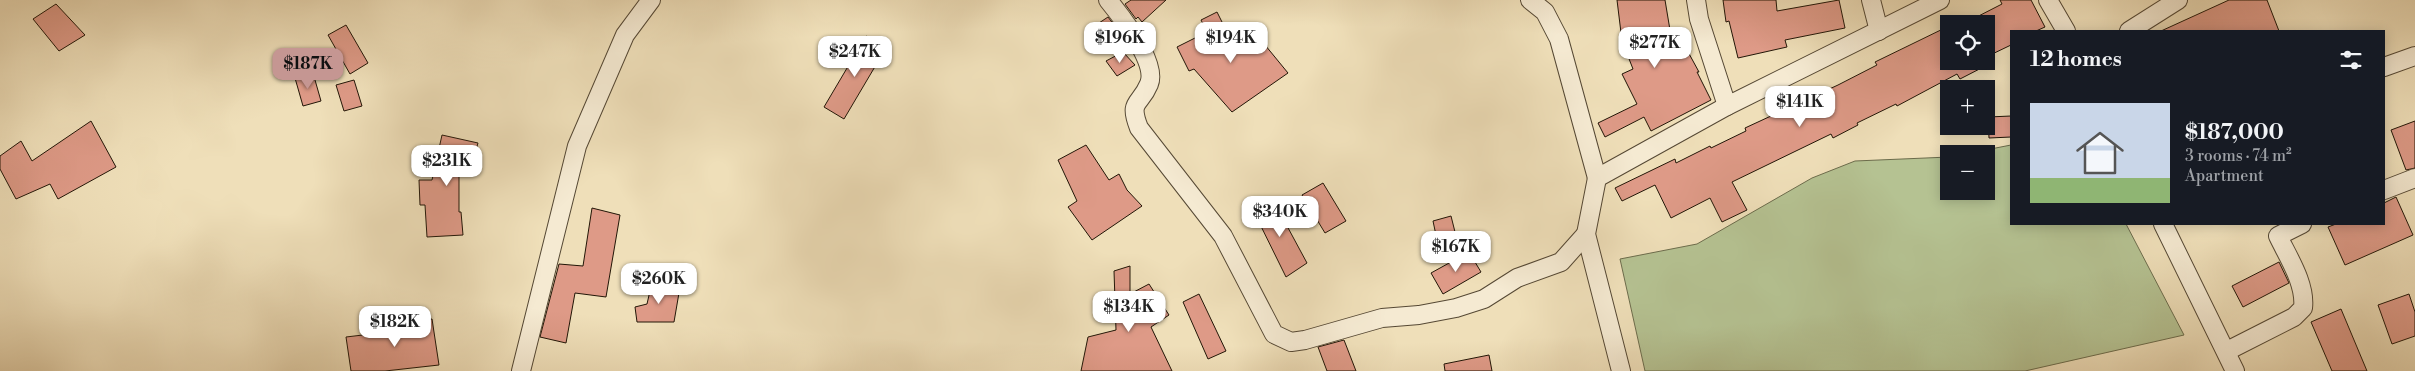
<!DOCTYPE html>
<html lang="en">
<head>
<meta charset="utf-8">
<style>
  body { margin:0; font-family:"Libre Bodoni",serif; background:#242831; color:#f1f3f6; height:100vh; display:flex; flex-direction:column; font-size:19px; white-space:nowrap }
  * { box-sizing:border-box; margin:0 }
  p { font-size:16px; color:#9ea1a6 }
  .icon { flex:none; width:28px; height:28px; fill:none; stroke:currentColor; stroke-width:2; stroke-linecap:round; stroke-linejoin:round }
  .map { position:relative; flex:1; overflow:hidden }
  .details { position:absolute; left:2010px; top:30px; width:375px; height:195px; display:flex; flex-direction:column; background:#171b24; border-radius:0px; box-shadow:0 2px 12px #0003 }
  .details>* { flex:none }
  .tools { position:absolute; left:1940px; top:15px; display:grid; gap:10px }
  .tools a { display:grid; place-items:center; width:55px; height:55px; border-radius:0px; background:#171b24; box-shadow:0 2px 12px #0003; font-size:25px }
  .price { position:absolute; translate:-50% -42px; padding:0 11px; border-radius:10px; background:#fff; color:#222; font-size:16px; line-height:32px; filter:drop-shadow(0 1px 2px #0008) }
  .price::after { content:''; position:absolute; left:50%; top:30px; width:15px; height:11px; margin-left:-8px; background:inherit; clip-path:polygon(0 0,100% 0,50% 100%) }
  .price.active { background:#c59692; color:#111 }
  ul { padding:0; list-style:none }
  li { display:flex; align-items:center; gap:15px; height:125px; padding:0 20px }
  li span { display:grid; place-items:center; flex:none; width:140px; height:100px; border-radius:0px; color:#555 }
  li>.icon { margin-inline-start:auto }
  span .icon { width:60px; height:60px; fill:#fffc; stroke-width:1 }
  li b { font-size:21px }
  h2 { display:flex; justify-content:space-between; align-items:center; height:60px; padding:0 20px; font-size:21px }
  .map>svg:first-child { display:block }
</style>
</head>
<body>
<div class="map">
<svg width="2415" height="371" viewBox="0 0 2415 371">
  <rect width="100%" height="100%" fill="#efdfb9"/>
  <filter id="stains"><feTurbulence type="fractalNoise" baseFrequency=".004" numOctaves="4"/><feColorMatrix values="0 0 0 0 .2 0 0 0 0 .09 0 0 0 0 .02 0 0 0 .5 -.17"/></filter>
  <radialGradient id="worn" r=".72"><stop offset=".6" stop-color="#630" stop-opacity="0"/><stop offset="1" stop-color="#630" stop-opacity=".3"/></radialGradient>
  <!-- green -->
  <path fill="#b5c292" stroke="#6c6c4c" d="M2011 145V224H2126L2184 335 2025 371H1645L1620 259 1697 244 1812 178 1855 161 1949 157V191H1986V154H1965Z"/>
  <!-- building -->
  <g fill="#de9a87" stroke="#221607">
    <path d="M1131 0H1166L1142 22 1138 17 1136 19 1125 4Z"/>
    <path d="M1617 0H1665L1671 36 1677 33 1685 51 1687 50 1699 72H1697L1711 100 1651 131 1644 117 1605 137 1598 123 1637 104 1622 74 1633 69 1622 41Z"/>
    <path d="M1723 0H1776L1777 11 1839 0 1845 28 1785 40 1787 47 1738 58 1729 21 1726 22Z"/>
    <path d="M2000 0H2031L2045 27 2036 31H2011V45L1986 57V24H1963L2002 4Z"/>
    <path d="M2229 0H2267L2279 31H2161Z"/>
    <path d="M56 4 85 35 59 51 33 19Z"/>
    <path d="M1217 12 1235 48 1256 34 1288 73 1232 112 1194 69 1189 71 1177 47 1207 32 1201 20Z"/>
    <path d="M1108 17 1120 33 1102 48 1087 31Z"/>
    <path d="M346 25 368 63 350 74 328 35Z"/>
    <path d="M1949 26V61H1995L1960 79 1957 74 1897 106 1896 104 1857 123 1858 125 1833 138 1831 134 1732 182 1747 210 1722 222 1710 198 1671 218 1655 185 1622 201 1615 188 1675 159 1676 163 1710 146 1711 148 1746 131 1745 128 1838 85 1877 65 1875 62Z"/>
    <path d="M866 36 886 48 844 119 824 107Z"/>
    <path d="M1123 52 1135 65 1117 76 1106 61Z"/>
    <path d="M313 73 321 101 303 106 295 78Z"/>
    <path d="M354 80 362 106 344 111 336 85Z"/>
    <path d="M2011 116V137L1989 138 1988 117Z"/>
    <path d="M91 121 116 167 58 199 50 184 16 199 0 169V156L21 141 32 161Z"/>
    <path d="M2415 121V168L2406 170 2391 130Z"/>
    <path d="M442 135 478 143 469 174 459 173V212H461L463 235 427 237 425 205H420L419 180H432Z"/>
    <path d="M1086 145 1109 180 1119 174 1127 190 1142 206 1092 240 1068 207 1077 201 1058 160Z"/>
    <path d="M1323 183 1346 221 1325 233 1302 195Z"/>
    <path d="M2396 197 2413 235 2345 265 2328 227 2336 224H2384V203Z"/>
    <path d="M1273 200 1307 263 1286 277 1252 208Z"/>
    <path d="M592 208 620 215 606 297 575 293 566 343 540 337 559 264 583 266Z"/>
    <path d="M1451 216 1456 236 1437 240 1433 221Z"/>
    <path d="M1469 252 1481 272 1443 294 1431 273Z"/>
    <path d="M2279 262 2289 283 2243 307 2232 286Z"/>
    <path d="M1130 266V294L1149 284 1169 315 1151 327 1172 371H1081L1088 337 1116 330 1114 271Z"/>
    <path d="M652 282 680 287 674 322H637L635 307 647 304Z"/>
    <path d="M1199 294 1226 351 1208 359 1183 302Z"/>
    <path d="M2409 294 2415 312V336L2392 344 2378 305Z"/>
    <path d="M2341 309 2367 371H2332L2311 322Z"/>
    <path d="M432 319 439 365 385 371H351L346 337 388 332 387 325Z"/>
    <path d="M1344 340 1356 371H1327L1318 347Z"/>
    <path d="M1489 355 1492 371H1445L1444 364Z"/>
  </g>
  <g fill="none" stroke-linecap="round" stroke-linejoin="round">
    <defs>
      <g id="minor">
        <path d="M1108 0C1121 16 1158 63 1149 84 1140 106 1128 100 1139 128L1223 236 1274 334 1291 342 1305 340 1382 318 1419 315 1456 308 1484 299 1517 278 1561 262 1586 234"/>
        <path d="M1530 0 1545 12 1559 39 1597 178"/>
        <path d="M1696 0 1699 19 1727 106 1940 0"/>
        <path d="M1871 0 1879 31"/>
        <path d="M2048 0 2066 31"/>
        <path d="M2129 31 2178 0"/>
        <path d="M2384 67 2415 56"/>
        <path d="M2384 190 2415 178"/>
        <path d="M2163 224 2235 371"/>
        <path d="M2227 351 2294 317 2303 308C2306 284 2288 257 2278 236L2302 224"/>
        <path d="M521 371 577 146 625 35 651 0"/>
        <path d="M1621 371 1586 234 1597 178 1727 106"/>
      </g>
    </defs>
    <!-- minor casing -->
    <use href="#minor" stroke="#554834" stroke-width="20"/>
    <!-- minor -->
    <use href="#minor" stroke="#f5ead2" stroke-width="18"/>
  </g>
  <rect width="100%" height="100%" filter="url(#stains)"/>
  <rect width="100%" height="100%" fill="url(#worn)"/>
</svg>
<div class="tools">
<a><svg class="icon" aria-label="locate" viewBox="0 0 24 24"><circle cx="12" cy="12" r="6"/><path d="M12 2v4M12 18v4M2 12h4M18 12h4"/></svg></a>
<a>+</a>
<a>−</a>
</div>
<b class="price" style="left:1120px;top:64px">$196K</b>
<b class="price" style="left:1231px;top:64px">$194K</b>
<b class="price" style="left:1655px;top:69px">$277K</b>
<b class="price" style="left:855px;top:78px">$247K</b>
<b class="price active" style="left:308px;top:90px">$187K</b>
<b class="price" style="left:1800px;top:128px">$141K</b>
<b class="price" style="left:447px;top:187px">$231K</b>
<b class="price" style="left:1280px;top:238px">$340K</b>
<b class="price" style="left:1456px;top:273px">$167K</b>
<b class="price" style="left:659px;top:305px">$260K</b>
<b class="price" style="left:1129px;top:333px">$134K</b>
<b class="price" style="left:395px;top:348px">$182K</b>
<section class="details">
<h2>12 homes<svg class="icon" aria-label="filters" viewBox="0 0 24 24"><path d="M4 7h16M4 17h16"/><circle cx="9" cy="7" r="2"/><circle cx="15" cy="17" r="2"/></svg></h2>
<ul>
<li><span style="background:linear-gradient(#c9d6e8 75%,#8fb573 0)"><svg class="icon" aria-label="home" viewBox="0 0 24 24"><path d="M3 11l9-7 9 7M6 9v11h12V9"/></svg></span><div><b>$187,000</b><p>3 rooms · 74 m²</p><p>Apartment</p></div></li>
</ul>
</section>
</div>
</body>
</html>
